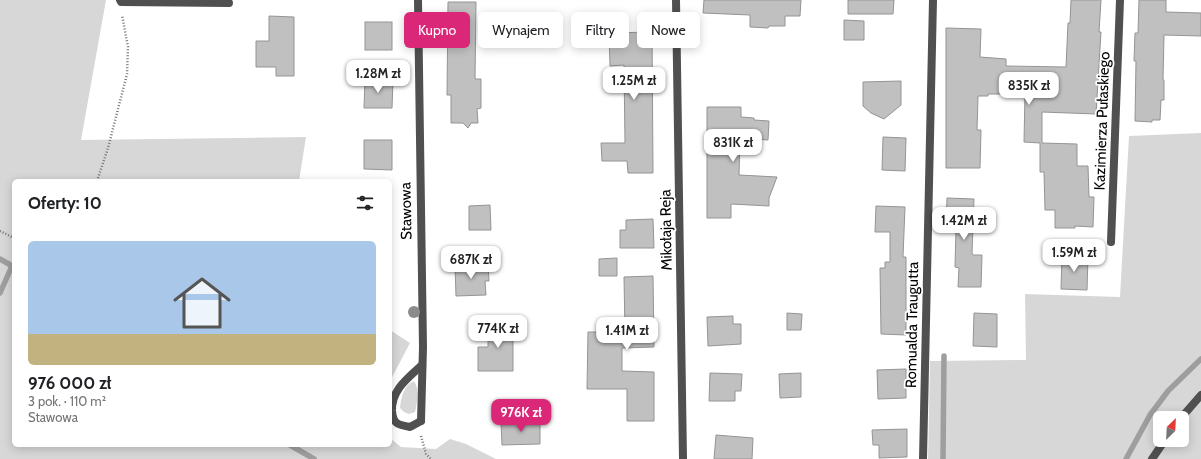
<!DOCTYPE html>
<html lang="pl">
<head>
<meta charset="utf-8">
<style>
  body { margin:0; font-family:Cabin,sans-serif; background:#f6f6f6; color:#202124; height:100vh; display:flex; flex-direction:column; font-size:15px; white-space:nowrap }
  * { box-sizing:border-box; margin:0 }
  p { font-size:13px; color:#757577 }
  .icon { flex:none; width:22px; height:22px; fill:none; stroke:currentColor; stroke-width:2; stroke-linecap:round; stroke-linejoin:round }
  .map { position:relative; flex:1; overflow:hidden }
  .side { position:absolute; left:12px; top:179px; width:380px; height:268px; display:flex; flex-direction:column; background:#fff; border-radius:6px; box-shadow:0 2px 10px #0003 }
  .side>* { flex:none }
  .guide { position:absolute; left:404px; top:12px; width:380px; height:36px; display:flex; gap:8px }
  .needle { width:26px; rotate:24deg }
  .fabs { position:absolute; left:1153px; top:411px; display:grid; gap:8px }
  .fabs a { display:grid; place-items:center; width:36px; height:36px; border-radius:6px; background:#fff; box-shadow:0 2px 10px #0003; font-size:20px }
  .price { position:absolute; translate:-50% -34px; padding:0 9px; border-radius:8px; background:#fff; color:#222; font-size:13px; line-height:26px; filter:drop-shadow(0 1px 2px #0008) }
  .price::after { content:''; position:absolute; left:50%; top:24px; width:12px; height:9px; margin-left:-6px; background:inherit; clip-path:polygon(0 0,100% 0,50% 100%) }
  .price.selected { background:#db2777; color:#fff }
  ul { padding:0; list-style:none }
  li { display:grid; align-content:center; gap:8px; height:212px; padding:0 16px }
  li span { display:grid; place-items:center; height:124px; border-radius:6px; color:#555 }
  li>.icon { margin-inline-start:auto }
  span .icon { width:72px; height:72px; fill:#fffc; stroke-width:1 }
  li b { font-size:17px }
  h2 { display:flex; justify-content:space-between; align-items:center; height:48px; padding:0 16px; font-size:17px }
  .chip { padding:0 14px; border-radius:6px; background:#fff; box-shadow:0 2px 10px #0003; font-size:14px; line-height:36px }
  .chip.selected { background:#db2777; color:#fff }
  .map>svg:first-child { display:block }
</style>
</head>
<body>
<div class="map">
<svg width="1201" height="459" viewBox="0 0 1201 459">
  <rect width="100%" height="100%" fill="#fff"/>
  <!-- green -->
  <g fill="#d7d7d7" fill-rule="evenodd">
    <path d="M0 0H106L81 140 306 137 299 181H14V445H390V438L401 447 436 449 450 439 466 444 496 459H0Z"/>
    <path d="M1201 133V459H928L930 361 1026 360 1025 294 1120 297 1129 136ZM1160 418H1182V440H1160Z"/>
    <path d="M390 330 410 343 390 381Z"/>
    <path d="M414 381C420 389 417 403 415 412L409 414 404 412 400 408C401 397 404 385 414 381Z"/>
  </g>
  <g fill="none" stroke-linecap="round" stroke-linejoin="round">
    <!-- stream -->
    <g stroke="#9e9e9e" stroke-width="5.5">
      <path d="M0 259 14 267"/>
      <path d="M0 293 12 266"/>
      <path d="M290 445 314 459"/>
      <path d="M943 459 944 356"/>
      <path d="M1126 459 1150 415 1168 391 1201 359"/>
    </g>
  </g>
  <!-- building -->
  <g fill="#c0c0c0" stroke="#949494">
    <path d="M704 0H801L800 16H785V26H769L768 28 750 27V15L703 13Z"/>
    <path d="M848 0H894L893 14H848Z"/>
    <path d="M1071 0H1101L1099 32H1101L1096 114 1042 112V143L1077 144V166H1088L1089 197H1094L1093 227 1075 226V228H1055V210H1045L1044 172H1040V143L1024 142 1025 94H988V96H978L977 130H981L980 168H946V28L981 29 980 57 1006 59V66L1066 67 1068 23H1070Z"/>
    <path d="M1139 0H1166V12L1201 13V36L1164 35 1163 80H1164V100H1161L1160 120H1152V122L1135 121 1136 61H1134L1135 33H1138Z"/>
    <path d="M448 2H476L475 79H481V108L477 109 478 123H471L468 128 463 123H451V95H447Z"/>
    <path d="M269 16 294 17V76H276V67H256V41H269Z"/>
    <path d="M844 20 864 21V40H844Z"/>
    <rect x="365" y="22" width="27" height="28"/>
    <path d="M652 32 653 173H628L627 161H602L601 143H625L624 65 610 66 609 33Z"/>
    <path d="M365 80H393L392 108H364Z"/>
    <path d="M901 81V105L884 119 871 113 863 106V82Z"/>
    <path d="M707 107H741V117L754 118V120L769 121 768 140 740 138 739 175 777 177 769 198V206L731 204V218H707Z"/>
    <path d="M883 137 906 138 905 171 882 170Z"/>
    <path d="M364 140H392V170L364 169Z"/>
    <path d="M947 198 974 199 972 253 973 255H982L981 287H958L959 268 955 267 956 229H946Z"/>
    <path d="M490 205 491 230H469V206Z"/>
    <path d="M876 206 905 207 903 257H906V335L881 334 880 268H885V262H890V232H875Z"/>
    <path d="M653 219 654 248H620V230H626V220Z"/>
    <path d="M1062 256 1088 257 1087 290 1061 289Z"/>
    <path d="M617 258V276H599V259Z"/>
    <path d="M488 264 489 281H485L486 295 456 296 455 265Z"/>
    <path d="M653 276 654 347 622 348V371L654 372V421H627V389H587L588 332H625L624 277Z"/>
    <path d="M787 313 802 314 801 330H787Z"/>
    <path d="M974 313 997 314V347L973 346Z"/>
    <path d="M733 316V324H741V344L708 346 707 317Z"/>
    <path d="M488 322H513V371H478V347H488Z"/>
    <path d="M906 369V398L878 399 877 370Z"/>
    <path d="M710 373 742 374 741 391H735V401H709Z"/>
    <path d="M801 373V397L780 398 779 374Z"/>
    <path d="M501 421H540V444L502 445Z"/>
    <path d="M907 429V457L879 458V445H873L872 430Z"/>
    <path d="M716 435 753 438 752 459H714Z"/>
  </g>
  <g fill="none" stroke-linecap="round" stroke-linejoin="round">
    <!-- path -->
    <g stroke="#727272" stroke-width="2.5" stroke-dasharray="1 2" stroke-linecap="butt">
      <path d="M97 181 108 148 127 74 128 47 122 15"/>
      <path d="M0 231 14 238"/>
      <path d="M421 436 426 454 431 459"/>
    </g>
    <!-- service -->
    <g stroke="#505050" stroke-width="8">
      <path d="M120 0 121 2 229 3"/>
      <path d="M421 421 410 427C398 425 393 424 392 411 391 390 408 378 422 365"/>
    </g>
    <!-- pedestrian -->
    <g stroke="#505050" stroke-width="8">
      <path d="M1181 418 1201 395"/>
      <path d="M1152 459 1165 440"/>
    </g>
    <!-- minor -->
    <g stroke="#505050" stroke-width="8">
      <path d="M418 0 423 347 421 421"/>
      <path d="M1111 242 1120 0"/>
      <path d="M923 459 933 0"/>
    </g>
    <!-- tertiary -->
    <path stroke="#505050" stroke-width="8" d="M676 0 683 459"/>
  </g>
  <!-- trees -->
  <circle fill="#8c8c8c" cx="414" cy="312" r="6"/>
  <g text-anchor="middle" stroke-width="3.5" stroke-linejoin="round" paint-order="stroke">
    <!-- street labels -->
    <g font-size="15" fill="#000" stroke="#fff">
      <text transform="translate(1102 121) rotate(-88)" y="5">Kazimierza Pułaskiego</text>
      <text transform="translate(406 211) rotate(-91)" y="5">Stawowa</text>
      <text transform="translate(666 230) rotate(-91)" y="5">Mikołaja Reja</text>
      <text transform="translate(912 325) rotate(-89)" y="5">Romualda Traugutta</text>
    </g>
  </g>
</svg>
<div class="fabs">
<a><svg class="needle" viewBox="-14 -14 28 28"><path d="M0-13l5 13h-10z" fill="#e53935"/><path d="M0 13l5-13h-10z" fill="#757577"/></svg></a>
</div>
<b class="price" style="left:378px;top:94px">1.28M zł</b>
<b class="price" style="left:634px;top:101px">1.25M zł</b>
<b class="price" style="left:1029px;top:106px">835K zł</b>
<b class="price" style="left:733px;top:163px">831K zł</b>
<b class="price" style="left:964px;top:241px">1.42M zł</b>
<b class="price" style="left:1074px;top:273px">1.59M zł</b>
<b class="price" style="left:471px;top:280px">687K zł</b>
<b class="price" style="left:498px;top:349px">774K zł</b>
<b class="price" style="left:627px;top:351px">1.41M zł</b>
<b class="price selected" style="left:521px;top:433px">976K zł</b>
<div class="guide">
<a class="chip selected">Kupno</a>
<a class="chip">Wynajem</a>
<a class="chip">Filtry</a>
<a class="chip">Nowe</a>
</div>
<section class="side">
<h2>Oferty: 10<svg class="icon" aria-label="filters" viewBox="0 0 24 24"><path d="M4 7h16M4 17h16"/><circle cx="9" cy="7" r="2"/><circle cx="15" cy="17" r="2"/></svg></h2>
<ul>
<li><span style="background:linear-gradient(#a9c7e8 75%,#c2b280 0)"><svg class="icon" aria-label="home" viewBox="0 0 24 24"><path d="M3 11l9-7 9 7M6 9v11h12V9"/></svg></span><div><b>976 000 zł</b><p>3 pok. · 110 m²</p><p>Stawowa</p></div></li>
</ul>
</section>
</div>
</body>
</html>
